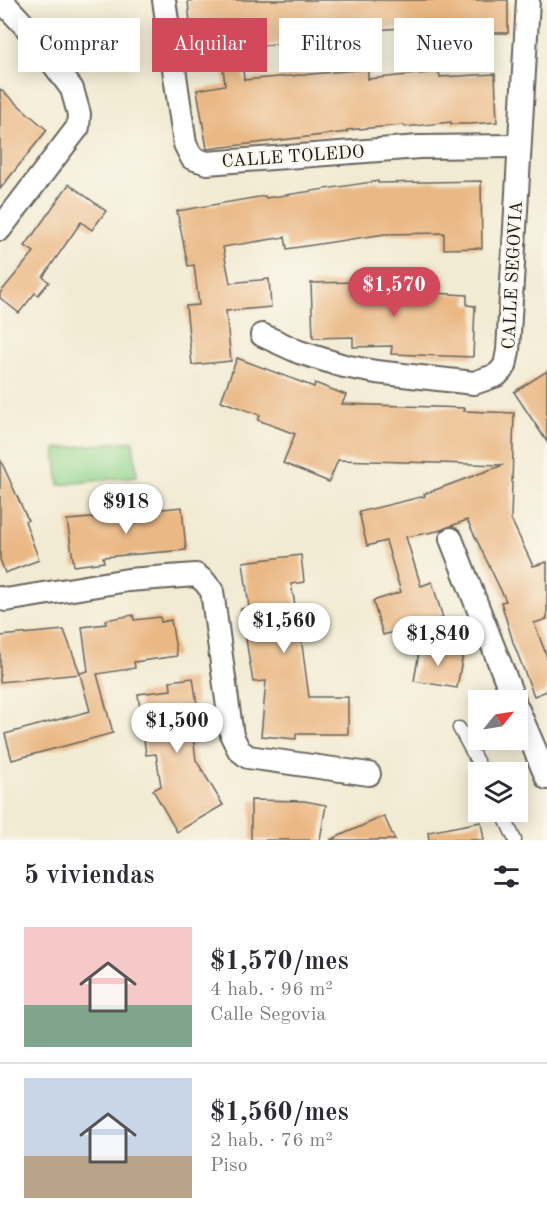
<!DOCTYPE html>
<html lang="es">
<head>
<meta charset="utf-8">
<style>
  body { margin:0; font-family:"Old Standard TT",serif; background:#f7f7f7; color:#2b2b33; height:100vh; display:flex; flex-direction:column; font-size:22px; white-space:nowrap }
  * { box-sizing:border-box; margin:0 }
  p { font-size:20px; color:#7c7c81 }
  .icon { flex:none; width:33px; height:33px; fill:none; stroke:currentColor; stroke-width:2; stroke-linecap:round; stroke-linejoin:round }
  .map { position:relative; height:840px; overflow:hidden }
  .sheet { display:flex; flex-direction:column; background:#fff; flex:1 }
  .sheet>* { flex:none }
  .top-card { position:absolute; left:18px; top:18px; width:512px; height:54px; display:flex; gap:12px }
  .needle { width:39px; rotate:60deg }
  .tools { position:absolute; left:468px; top:690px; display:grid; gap:12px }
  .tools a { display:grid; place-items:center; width:60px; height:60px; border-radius:0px; background:#fff; box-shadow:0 3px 15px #0003; font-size:30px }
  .price { position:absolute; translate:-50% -51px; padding:0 14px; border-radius:21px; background:#fff; color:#222; font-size:20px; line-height:39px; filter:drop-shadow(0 2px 3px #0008) }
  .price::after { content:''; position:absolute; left:50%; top:36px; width:18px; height:14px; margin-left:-9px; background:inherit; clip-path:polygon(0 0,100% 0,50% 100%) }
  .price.selected { background:#d1495b; color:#fff }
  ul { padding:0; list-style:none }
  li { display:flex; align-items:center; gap:18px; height:150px; padding:0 24px }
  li+li { border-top:2px solid #e1e1e2 }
  li span { display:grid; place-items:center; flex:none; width:168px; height:120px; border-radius:0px; color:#555 }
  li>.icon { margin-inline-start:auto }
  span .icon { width:72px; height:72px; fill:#fffc; stroke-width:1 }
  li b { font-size:26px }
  h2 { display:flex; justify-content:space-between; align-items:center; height:72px; padding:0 24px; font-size:26px }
  .tag { padding:0 21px; border-radius:0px; background:#fff; box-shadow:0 3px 15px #0003; font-size:21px; line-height:54px }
  .tag.selected { background:#d1495b; color:#fff }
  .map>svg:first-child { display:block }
</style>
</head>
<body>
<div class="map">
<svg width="547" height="840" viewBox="0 0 547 840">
  <rect width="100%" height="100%" fill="#fbf7ec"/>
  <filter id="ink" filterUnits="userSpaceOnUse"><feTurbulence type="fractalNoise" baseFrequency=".0167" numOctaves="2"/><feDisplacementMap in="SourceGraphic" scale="12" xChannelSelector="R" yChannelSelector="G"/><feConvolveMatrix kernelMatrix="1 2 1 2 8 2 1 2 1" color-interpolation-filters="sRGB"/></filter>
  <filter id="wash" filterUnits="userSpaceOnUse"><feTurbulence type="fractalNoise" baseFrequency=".008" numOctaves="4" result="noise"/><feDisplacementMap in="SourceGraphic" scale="24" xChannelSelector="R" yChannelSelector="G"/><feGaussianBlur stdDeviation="1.35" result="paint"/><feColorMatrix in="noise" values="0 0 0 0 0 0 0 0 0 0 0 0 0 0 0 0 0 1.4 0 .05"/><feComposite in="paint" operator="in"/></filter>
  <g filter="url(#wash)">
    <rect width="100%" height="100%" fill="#f2ebd3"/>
    <!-- green -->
    <path fill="#92d48c" stroke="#577854" stroke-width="1.5" d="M133 441 137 476 59 485 55 449Z"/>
    <g id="blocks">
      <!-- building -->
      <g fill="#eab884">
        <path d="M197 0H508V33H456V37L415 39 414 27 375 30V28L316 34 282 40V43L241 49 244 80 368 69V79L439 72 440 77 495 74 497 122 470 124H451V122L405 127 404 125 347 130V132L207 149 197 90 225 85 220 42 192 45 188 1Z"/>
        <path d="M0 89 47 130 0 189Z"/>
        <path d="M378 181V183L481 181 482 248 444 249V233L385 234 287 249 285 237 223 247 230 283 269 279 271 307 226 311 231 361 192 365 186 306 199 305 194 265 188 266 177 211 265 196 266 198Z"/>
        <path d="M69 184 106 211 92 230 81 222 43 277 49 282 38 295 35 293 19 313 0 298V293L34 252 25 246Z"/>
        <path d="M386 278V287L417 289V292L467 295V305L475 306 473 357 391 354 392 346 353 347V337L313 338 311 283 358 282V279Z"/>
        <path d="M237 358 314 387 315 383 346 395 342 404 465 408 464 411 514 413 511 519 533 566 547 562V619L534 623 547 657V691L534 696 513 642 501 602 506 601 467 520 438 531 406 537 421 586 432 582 443 618 383 635 373 601 401 592 386 541 367 546 359 512 425 496 424 494 503 465 338 460 329 482 283 463 295 434 258 420 260 415 221 401Z"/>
        <path d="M547 371V442L514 392Z"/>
        <path d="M0 459 28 520 25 521 39 560 5 573 0 559Z"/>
        <path d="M182 507 186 550 103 557 104 562 74 566 67 520 153 513V510Z"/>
        <path d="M301 555 304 582 291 584 300 630 309 697H348V734H296V739L261 736 266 681 253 682 241 609 249 607 243 562Z"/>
        <path d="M133 615 134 620 160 617 161 622 171 620 177 656 134 662 135 668 97 674 113 733 12 760 5 734 90 711 80 674 0 682V636L64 630 80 673 88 671 82 627 106 624 105 620Z"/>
        <path d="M420 646 463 654 457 688 414 681Z"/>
        <path d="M193 678 197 704 190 705 192 720H191L196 760 223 805 177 832 153 790 161 786 156 754 146 755 138 694 171 690 170 681Z"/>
        <path d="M251 800 304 801 326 805 320 840H251Z"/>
        <path d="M384 816 395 840H330Z"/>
        <path d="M481 822 484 840H429L428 832Z"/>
      </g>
    </g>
  </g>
  <g filter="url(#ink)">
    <use href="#blocks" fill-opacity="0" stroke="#67645c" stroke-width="1.5"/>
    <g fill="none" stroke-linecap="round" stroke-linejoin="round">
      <defs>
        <g id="lane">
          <path d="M459 728 483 772"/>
          <path d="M502 812 515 840"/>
        </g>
        <g id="street">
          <path d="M164 0 185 144 192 158 207 163 419 147 519 146"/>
          <path d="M0 229 78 127 79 114 72 89 27 28 1 0"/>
          <path d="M262 335 299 352 344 366 376 372 474 383 497 375 505 366 508 351 528 0"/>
          <path d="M451 539 514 700"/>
          <path d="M0 598 6 600 128 580 196 575 204 581 212 591 232 736 239 750 248 757 369 774"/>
          <path d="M518 710 547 778"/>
        </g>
      </defs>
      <!-- lane casing -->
      <use href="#lane" stroke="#67645c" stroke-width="15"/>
      <!-- street casing -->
      <use href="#street" stroke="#67645c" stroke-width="26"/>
      <!-- lane -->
      <use href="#lane" stroke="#fff" stroke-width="12"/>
      <!-- street -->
      <use href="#street" stroke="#fff" stroke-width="22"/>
    </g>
  </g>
  <g text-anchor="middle" stroke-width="5" stroke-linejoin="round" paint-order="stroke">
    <!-- street labels -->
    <g font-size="18" fill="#1c1c1c" stroke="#fbf7ec">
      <text transform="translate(293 156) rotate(-4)" y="6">CALLE TOLEDO</text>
      <text transform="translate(512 275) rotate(-87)" y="6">CALLE SEGOVIA</text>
    </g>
  </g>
</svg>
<div class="tools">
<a><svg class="needle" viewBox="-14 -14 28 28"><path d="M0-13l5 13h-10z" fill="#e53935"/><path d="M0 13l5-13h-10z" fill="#7c7c81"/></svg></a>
<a><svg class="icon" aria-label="layers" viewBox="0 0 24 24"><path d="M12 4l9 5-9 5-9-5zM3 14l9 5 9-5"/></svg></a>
</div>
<b class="price selected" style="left:394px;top:318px">$1,570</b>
<b class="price" style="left:126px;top:535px">$918</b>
<b class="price" style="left:284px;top:654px">$1,560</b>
<b class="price" style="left:438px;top:667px">$1,840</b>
<b class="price" style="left:177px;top:754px">$1,500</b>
<div class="top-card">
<a class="tag">Comprar</a>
<a class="tag selected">Alquilar</a>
<a class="tag">Filtros</a>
<a class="tag">Nuevo</a>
</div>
</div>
<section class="sheet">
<h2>5 viviendas<svg class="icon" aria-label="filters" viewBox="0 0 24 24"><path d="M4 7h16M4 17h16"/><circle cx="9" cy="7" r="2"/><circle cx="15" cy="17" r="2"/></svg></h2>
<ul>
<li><span style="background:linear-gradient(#f6c9c9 65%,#7fa58c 0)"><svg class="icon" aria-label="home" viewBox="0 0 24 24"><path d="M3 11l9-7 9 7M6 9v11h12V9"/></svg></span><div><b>$1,570/mes</b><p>4 hab. · 96 m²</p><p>Calle Segovia</p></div></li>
<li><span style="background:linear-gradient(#c9d6e8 65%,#b9a48a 0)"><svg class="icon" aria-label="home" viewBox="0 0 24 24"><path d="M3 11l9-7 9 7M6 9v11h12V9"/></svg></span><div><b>$1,560/mes</b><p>2 hab. · 76 m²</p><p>Piso</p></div></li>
</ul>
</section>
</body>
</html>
